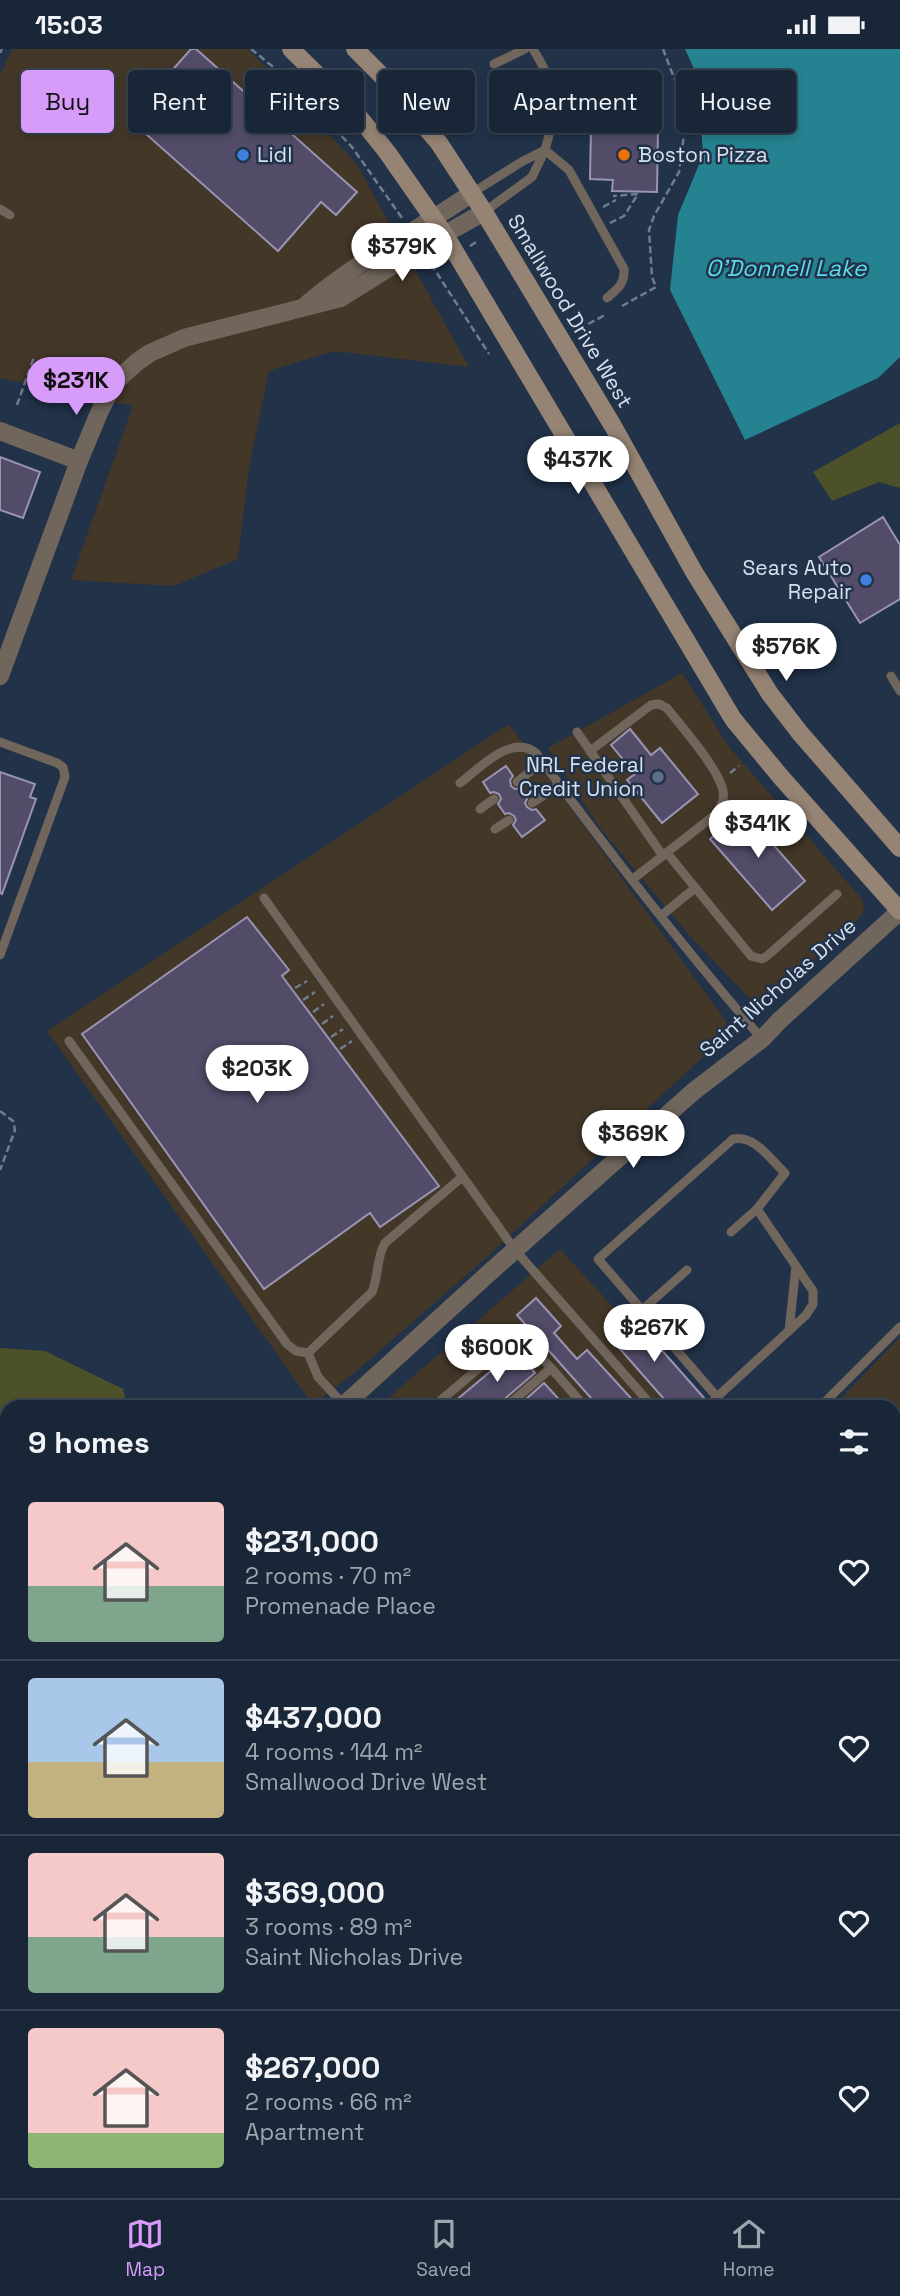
<!DOCTYPE html>
<html lang="en">
<head>
<meta charset="utf-8">
<style>
  body { margin:0; font-family:"Space Grotesk",sans-serif; background:#222e3f; color:#f1f3f6; height:100vh; display:flex; flex-direction:column; font-size:26px; white-space:nowrap }
  * { box-sizing:border-box; margin:0 }
  p { font-size:23px; color:#9fa5ad }
  .icon { flex:none; width:38px; height:38px; fill:none; stroke:currentColor; stroke-width:2; stroke-linecap:round; stroke-linejoin:round }
  .map { position:relative; flex:1; overflow:hidden }
  .side { position:absolute; left:0px; top:1351px; width:901px; height:798px; display:flex; flex-direction:column; background:#192637; border-radius:21px 21px 0 0; box-shadow:0 4px 10px #0003,0 0 0 2px #374352 }
  .side>* { flex:none }
  .hud { position:absolute; left:21px; top:21px; width:859px; height:63px; display:flex; gap:14px }
  .price { position:absolute; translate:-50% -60px; padding:0 16px; border-radius:24px; background:#fff; color:#222; font-size:23px; line-height:46px; filter:drop-shadow(0 2px 4px #0008) }
  .price::after { content:''; position:absolute; left:50%; top:42px; width:21px; height:16px; margin-left:-10px; background:inherit; clip-path:polygon(0 0,100% 0,50% 100%) }
  .price.active { background:#d79bf9; color:#111 }
  ul { padding:0; list-style:none }
  li { display:flex; align-items:center; gap:21px; height:175px; padding:0 28px }
  li+li { border-top:2px solid #374352 }
  li span { display:grid; place-items:center; flex:none; width:196px; height:140px; border-radius:7px; color:#555 }
  li>.icon { margin-inline-start:auto }
  span .icon { width:84px; height:84px; fill:#fffc; stroke-width:1 }
  li b { font-size:30px }
  h2 { display:flex; justify-content:space-between; align-items:center; height:84px; padding:0 28px; font-size:30px }
  .chip { padding:0 24px; border-radius:7px; background:#192637; box-shadow:0 4px 10px #0003,0 0 0 2px #374352; font-size:24px; line-height:63px }
  .chip.active { background:#d79bf9; color:#111 }
  .status { display:flex; justify-content:space-between; align-items:center; height:49px; padding:0 35px; background:#192637; direction:ltr }
  .status svg { height:19px; fill:currentColor }
  .tabs { display:flex; justify-content:space-around; align-items:center; height:98px; border-top:2px solid #374352; background:#192637; font-size:19px; color:#9fa5ad }
  .tabs a { display:grid; justify-items:center; gap:4px }
  .tabs .active { color:#d79bf9 }
  .map>svg:first-child { display:block }
</style>
</head>
<body>
<div class="status"><b>15:03</b><svg viewBox="0 0 49 12"><path d="M0 12V9h3v3zM5 12V6h3v6zM10 12V3h3v9zM15 12V0h3v12zM26 1h20v11H26zM47 4h2v5h-2z"/></svg></div>
<div class="map">
<svg width="900" height="2149" viewBox="0 0 900 2149">
  <rect width="100%" height="100%" fill="#213249"/>
  <!-- commercial -->
  <g fill="#433728">
    <path d="M12 0H248L356 114 469 318 334 302 269 322 249 419 238 510 174 537 71 531 133 357 0 329V26Z"/>
    <path d="M682 624 730 699 862 850 864 862 857 872 770 950 752 952 689 886 600 779 548 699Z"/>
    <path d="M509 675 727 973 717 995 486 1209 353 1325 313 1356 47 982Z"/>
    <path d="M560 1200 704 1358H378Z"/>
    <path d="M900 1288V2149H822L815 2142H894V1358H833Z"/>
  </g>
  <!-- green -->
  <g fill="#4c5129">
    <path d="M900 374V439L879 433 832 452 813 423Z"/>
    <path d="M0 1299 45 1302 123 1340 127 1358H7V2142H769L776 2149H0Z"/>
  </g>
  <!-- water -->
  <path fill="#258290" d="M685 0H900V308L878 329 745 391 670 241 678 166 703 106 698 29Z"/>
  <!-- building -->
  <g fill="#534c69" stroke="#9a94b3" stroke-width="2">
    <path d="M191 0H196L357 143 336 166 321 153 278 202 129 70Z"/>
    <path d="M591 80 658 82 657 143 612 142 613 131 590 130Z"/>
    <path d="M0 408 40 423 23 469 0 461Z"/>
    <path d="M883 468 900 496V550L860 574 819 508Z"/>
    <path d="M630 680 651 706 660 699 698 745 662 774 627 731 635 725 611 696Z"/>
    <path d="M506 717 513 727 510 731 511 737 515 740 521 739 528 748 525 754 527 758 532 761 536 760 545 771 522 788 513 776 516 771 514 767 509 764 505 765 498 755 501 750 499 745 494 743 490 744 483 733Z"/>
    <path d="M0 723 35 735 30 748 36 750 2 845 0 844Z"/>
    <path d="M743 761 805 832 772 861 710 790Z"/>
    <path d="M247 868 289 921 282 927 439 1137 380 1178 370 1164 264 1240 82 985Z"/>
    <path d="M536 1249 561 1277 554 1284 577 1310 587 1301 639 1358H599L517 1266Z"/>
    <path d="M629 1264 704 1349 693 1358H671L606 1284Z"/>
    <path d="M516 1301 535 1324 501 1353 499 1358H448Z"/>
    <path d="M544 1334 566 1358H517Z"/>
  </g>
  <g fill="none" stroke-linecap="round" stroke-linejoin="round">
    <!-- path -->
    <g stroke="#6f7d91" stroke-width="2.5" stroke-dasharray="7 3.5" stroke-linecap="butt">
      <path d="M251 0 282 25 352 98 402 169"/>
      <path d="M0 4 2 0"/>
      <path d="M603 158 616 151"/>
      <path d="M610 174 624 167 638 145 613 147"/>
      <path d="M470 197 478 192"/>
      <path d="M435 211 440 213 433 218 489 305"/>
      <path d="M622 257 656 238 652 228 649 181 654 167 679 123 687 63 663 0"/>
      <path d="M579 280 605 266"/>
      <path d="M17 356 34 308"/>
      <path d="M730 724 739 717"/>
      <path d="M295 939 307 932"/>
      <path d="M303 951 315 943"/>
      <path d="M313 963 324 955"/>
      <path d="M322 975 333 967"/>
      <path d="M331 988 343 980"/>
      <path d="M340 1000 352 992"/>
      <path d="M0 1062 13 1072 15 1081 0 1121"/>
    </g>
    <!-- lane -->
    <g stroke="#71665c" stroke-width="9">
      <path d="M533 0C558 41 558 55 545 101L569 121 624 220C625 235 617 240 607 249"/>
      <path d="M494 15 525 0"/>
      <path d="M553 61 615 64"/>
      <path d="M472 144 523 112 545 101 532 128 484 163"/>
      <path d="M0 160 10 166"/>
      <path d="M891 627 900 642"/>
      <path d="M577 683 663 807"/>
      <path d="M0 693 57 714 63 718 65 728 0 906"/>
      <path d="M590 702 651 656 659 655 667 659C683 679 715 716 722 738 726 749 721 757 716 765L633 830"/>
      <path d="M517 733 542 713"/>
      <path d="M460 734C479 720 511 684 536 704 608 802 683 898 762 990"/>
      <path d="M532 754 559 736"/>
      <path d="M480 760 494 750"/>
      <path d="M495 780 509 771"/>
      <path d="M667 804 751 907 762 910 767 907 837 845"/>
      <path d="M264 849 515 1201 653 1358"/>
      <path d="M662 866 695 839"/>
      <path d="M69 992 287 1295 296 1302 308 1304 372 1243C379 1227 376 1209 385 1194L462 1128"/>
      <path d="M731 1183 757 1160"/>
      <path d="M642 1261 687 1221"/>
      <path d="M789 1282 796 1217"/>
      <path d="M308 1304 318 1328 344 1356"/>
      <path d="M551 1319 585 1358"/>
      <path d="M433 1358 519 1285 551 1319 506 1358"/>
      <path d="M707 1358 717 1348 806 1266 813 1255V1242L757 1160 785 1124C770 1110 755 1086 733 1090L598 1210 717 1348"/>
      <path d="M820 1358 900 1278"/>
      <path d="M894 1663 900 1656"/>
      <path d="M894 1906 900 1911"/>
      <path d="M850 2142 856 2149"/>
    </g>
    <!-- street -->
    <g stroke="#71665c" stroke-width="18">
      <path d="M307 255C357 212 417 182 472 144"/>
      <path d="M0 382 79 412"/>
      <path d="M0 627 79 412 99 364 114 334 137 313 150 304 184 289 341 249 422 198 484 163"/>
      <path d="M342 1358 489 1224 694 1042 762 990 779 972 900 862"/>
    </g>
    <!-- secondary -->
    <g stroke="#958373" stroke-width="18">
      <path d="M291 0 355 63 387 103 445 186 733 670 780 727 900 862"/>
      <path d="M355 0 381 26 439 94 484 163 613 377 694 523 770 645 800 684 900 799"/>
    </g>
  </g>
  <!-- markers -->
  <g fill="#3f7fe0" stroke="#213249" stroke-width="2.5">
    <circle cx="243" cy="106" r="7"/>
    <circle cx="866" cy="531" r="7"/>
  </g>
  <circle fill="#e8710a" stroke="#213249" stroke-width="2.5" cx="624" cy="106" r="7"/>
  <circle fill="#5c6f8a" stroke="#213249" stroke-width="2.5" cx="658" cy="728" r="7"/>
  <g text-anchor="middle" stroke-width="5" stroke-linejoin="round" paint-order="stroke">
    <!-- poi labels -->
    <g font-size="21" fill="#d6e1f0" stroke="#213249" text-anchor="start">
      <text x="257" y="113">Lidl</text>
      <text x="638" y="113">Boston Pizza</text>
      <text x="852" y="526" text-anchor="end">Sears Auto<tspan x="852" dy="24">Repair</tspan></text>
      <text x="644" y="723" text-anchor="end">NRL Federal<tspan x="644" dy="24">Credit Union</tspan></text>
    </g>
    <!-- street labels -->
    <g font-size="21" fill="#d6e1f0" stroke="#213249">
      <text transform="translate(570 262) rotate(59)" y="7">Smallwood Drive West</text>
      <text transform="translate(778 939) rotate(-41)" y="7">Saint Nicholas Drive</text>
    </g>
    <!-- water labels -->
    <g font-size="23" font-style="italic" fill="#59dbef" stroke="#213249">
      <text x="786" y="227">O'Donnell Lake</text>
    </g>
  </g>
</svg>
<b class="price" style="left:402px;top:234px">$379K</b>
<b class="price active" style="left:76px;top:368px">$231K</b>
<b class="price" style="left:578px;top:447px">$437K</b>
<b class="price" style="left:786px;top:634px">$576K</b>
<b class="price" style="left:758px;top:811px">$341K</b>
<b class="price" style="left:257px;top:1056px">$203K</b>
<b class="price" style="left:633px;top:1121px">$369K</b>
<b class="price" style="left:654px;top:1315px">$267K</b>
<b class="price" style="left:497px;top:1335px">$600K</b>
<div class="hud">
<a class="chip active">Buy</a>
<a class="chip">Rent</a>
<a class="chip">Filters</a>
<a class="chip">New</a>
<a class="chip">Apartment</a>
<a class="chip">House</a>
</div>
<section class="side">
<h2>9 homes<svg class="icon" aria-label="filters" viewBox="0 0 24 24"><path d="M4 7h16M4 17h16"/><circle cx="9" cy="7" r="2"/><circle cx="15" cy="17" r="2"/></svg></h2>
<ul>
<li><span style="background:linear-gradient(#f6c9c9 60%,#7fa58c 0)"><svg class="icon" aria-label="home" viewBox="0 0 24 24"><path d="M3 11l9-7 9 7M6 9v11h12V9"/></svg></span><div><b>$231,000</b><p>2 rooms · 70 m²</p><p>Promenade Place</p></div><svg class="icon" aria-label="heart" viewBox="0 0 24 24"><path d="M12 20l-8-8c-3-5 5-10 8-4 3-6 11-1 8 4z"/></svg></li>
<li><span style="background:linear-gradient(#a9c7e8 60%,#c2b280 0)"><svg class="icon" aria-label="home" viewBox="0 0 24 24"><path d="M3 11l9-7 9 7M6 9v11h12V9"/></svg></span><div><b>$437,000</b><p>4 rooms · 144 m²</p><p>Smallwood Drive West</p></div><svg class="icon" aria-label="heart" viewBox="0 0 24 24"><path d="M12 20l-8-8c-3-5 5-10 8-4 3-6 11-1 8 4z"/></svg></li>
<li><span style="background:linear-gradient(#f6c9c9 60%,#7fa58c 0)"><svg class="icon" aria-label="home" viewBox="0 0 24 24"><path d="M3 11l9-7 9 7M6 9v11h12V9"/></svg></span><div><b>$369,000</b><p>3 rooms · 89 m²</p><p>Saint Nicholas Drive</p></div><svg class="icon" aria-label="heart" viewBox="0 0 24 24"><path d="M12 20l-8-8c-3-5 5-10 8-4 3-6 11-1 8 4z"/></svg></li>
<li><span style="background:linear-gradient(#f6c9c9 75%,#8fb573 0)"><svg class="icon" aria-label="home" viewBox="0 0 24 24"><path d="M3 11l9-7 9 7M6 9v11h12V9"/></svg></span><div><b>$267,000</b><p>2 rooms · 66 m²</p><p>Apartment</p></div><svg class="icon" aria-label="heart" viewBox="0 0 24 24"><path d="M12 20l-8-8c-3-5 5-10 8-4 3-6 11-1 8 4z"/></svg></li>
</ul>
</section>
</div>
<nav class="tabs">
<a class="active"><svg class="icon" aria-label="map" viewBox="0 0 24 24"><path d="M3 6l6-2 6 2 6-2v14l-6 2-6-2-6 2zM9 4v14M15 6v14"/></svg>Map</a>
<a><svg class="icon" aria-label="saved" viewBox="0 0 24 24"><path d="M7 4h10v16l-5-4-5 4z"/></svg>Saved</a>
<a><svg class="icon" aria-label="home" viewBox="0 0 24 24"><path d="M3 11l9-7 9 7M6 9v11h12V9"/></svg>Home</a>
</nav>
</body>
</html>
